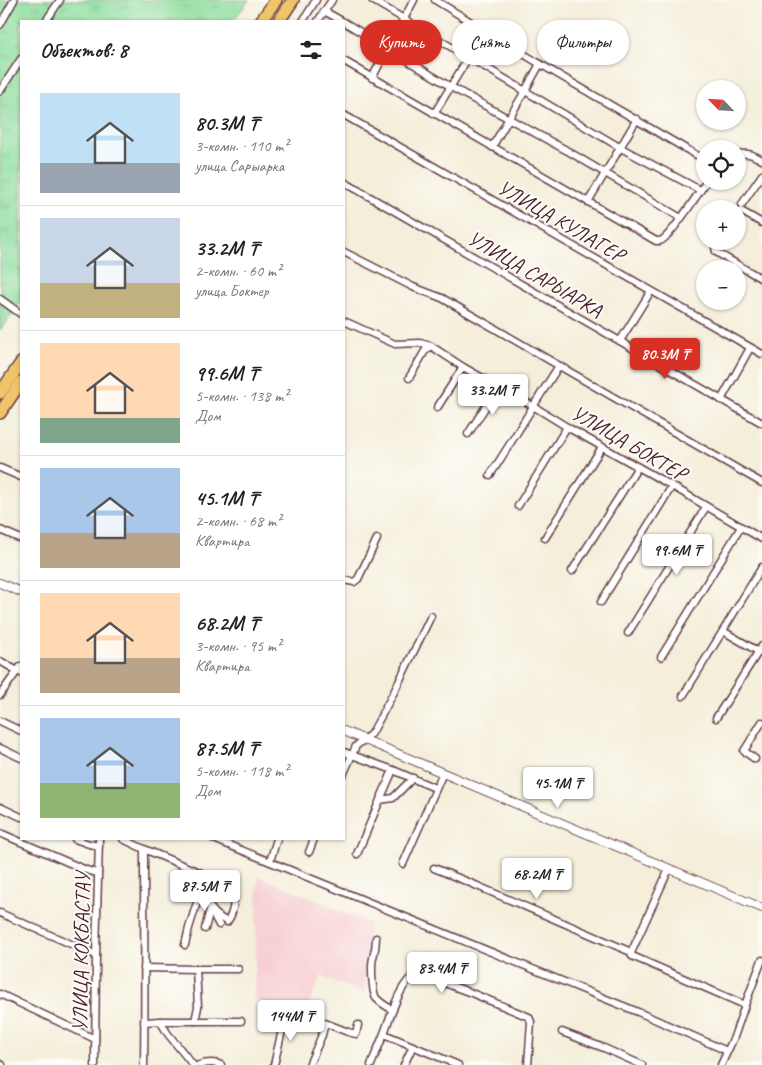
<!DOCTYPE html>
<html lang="ru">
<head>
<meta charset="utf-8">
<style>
  body { margin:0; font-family:Caveat,sans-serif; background:#f6f6f6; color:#222; height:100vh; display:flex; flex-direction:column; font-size:19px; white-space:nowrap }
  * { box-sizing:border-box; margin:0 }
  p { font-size:16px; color:#767676 }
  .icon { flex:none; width:28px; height:28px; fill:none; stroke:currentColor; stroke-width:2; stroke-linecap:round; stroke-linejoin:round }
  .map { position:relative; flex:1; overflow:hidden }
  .sheet { position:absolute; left:20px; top:20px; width:325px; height:820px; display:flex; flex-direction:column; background:#fff; border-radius:0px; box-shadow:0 1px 4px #0004 }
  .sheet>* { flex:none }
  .guide { position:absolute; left:360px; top:20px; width:326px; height:45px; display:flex; gap:10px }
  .needle { width:32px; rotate:295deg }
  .fabs { position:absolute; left:696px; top:80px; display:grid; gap:10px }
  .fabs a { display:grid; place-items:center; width:50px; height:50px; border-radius:50%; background:#fff; box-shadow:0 1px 4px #0004; font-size:25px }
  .price { position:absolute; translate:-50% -42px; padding:0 11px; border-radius:5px; background:#fff; color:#222; font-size:16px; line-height:32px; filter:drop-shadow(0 1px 2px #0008) }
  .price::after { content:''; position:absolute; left:50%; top:30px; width:15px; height:11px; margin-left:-8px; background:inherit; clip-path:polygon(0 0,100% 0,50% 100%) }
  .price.active { background:#d93025; color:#fff }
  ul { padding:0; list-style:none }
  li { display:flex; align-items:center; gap:15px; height:125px; padding:0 20px }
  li+li { border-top:1px solid #e0e0e0 }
  li span { display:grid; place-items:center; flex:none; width:140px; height:100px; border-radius:0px; color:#555 }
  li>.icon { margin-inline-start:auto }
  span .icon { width:60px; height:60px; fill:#fffc; stroke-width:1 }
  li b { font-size:21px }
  h2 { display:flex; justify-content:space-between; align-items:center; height:60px; padding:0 20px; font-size:21px }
  .tag { padding:0 18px; border-radius:22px; background:#fff; box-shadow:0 1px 4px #0004; font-size:18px; line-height:45px }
  .tag.active { background:#d93025; color:#fff }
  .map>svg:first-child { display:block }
</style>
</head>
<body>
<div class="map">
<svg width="762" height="1065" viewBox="0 0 762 1065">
  <defs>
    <pattern id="grass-tufts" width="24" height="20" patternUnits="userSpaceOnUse" patternTransform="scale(1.25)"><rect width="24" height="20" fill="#8cdd9d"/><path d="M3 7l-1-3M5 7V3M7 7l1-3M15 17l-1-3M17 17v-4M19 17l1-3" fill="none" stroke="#7abd87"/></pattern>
  </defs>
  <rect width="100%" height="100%" fill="#fdfcf7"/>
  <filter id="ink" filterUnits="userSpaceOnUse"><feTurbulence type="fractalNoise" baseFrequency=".02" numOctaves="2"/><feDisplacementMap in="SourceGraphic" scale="10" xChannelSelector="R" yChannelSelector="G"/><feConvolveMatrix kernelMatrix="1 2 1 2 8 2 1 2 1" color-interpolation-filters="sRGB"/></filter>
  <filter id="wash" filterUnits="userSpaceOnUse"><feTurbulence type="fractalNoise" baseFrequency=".0096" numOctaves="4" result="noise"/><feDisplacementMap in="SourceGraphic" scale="20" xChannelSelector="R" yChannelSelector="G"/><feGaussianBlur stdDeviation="1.12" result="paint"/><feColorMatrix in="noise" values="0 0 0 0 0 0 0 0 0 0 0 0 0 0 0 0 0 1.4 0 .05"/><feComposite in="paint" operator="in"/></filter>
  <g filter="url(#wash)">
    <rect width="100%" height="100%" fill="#f4eeda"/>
    <!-- built -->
    <path fill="#f7cfd4" d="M258 876 369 923 365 991 359 992 321 976 302 1021 254 999Z"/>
    <!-- grass -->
    <path fill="url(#grass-tufts)" stroke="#6b7e64" d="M0 0H249L233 21H21V302L0 330Z"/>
  </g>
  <g filter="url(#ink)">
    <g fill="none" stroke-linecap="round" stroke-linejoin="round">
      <defs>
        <g id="minor">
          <path d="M372 0 621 148 700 190"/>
          <path d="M435 0 540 64 705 160"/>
          <path d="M324 11 342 21"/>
          <path d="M46 21 60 0"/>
          <path d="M303 21 316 0"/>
          <path d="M318 21 332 0"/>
          <path d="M344 22 451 87 566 150 681 218"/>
          <path d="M0 25 14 0"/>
          <path d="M344 61 656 241C658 241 659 241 660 241 670 238 699 192 707 181"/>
          <path d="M372 78 414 0"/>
          <path d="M0 91 21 59"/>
          <path d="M434 114 485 30"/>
          <path d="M344 115 762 354"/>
          <path d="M492 147 525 91 540 64"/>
          <path d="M738 155C748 152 753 155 762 160"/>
          <path d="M344 182 762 423"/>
          <path d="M588 202 637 119"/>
          <path d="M742 204 762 175"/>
          <path d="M738 212 741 211 762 223"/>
          <path d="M718 241 715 247 716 252 762 279"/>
          <path d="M344 252 413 287 442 298 762 483"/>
          <path d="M0 299 21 314"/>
          <path d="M344 321 395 344 420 343 431 346 463 367 533 406 567 427 672 486 762 539"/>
          <path d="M620 341 651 291"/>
          <path d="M409 378 425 351 431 346"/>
          <path d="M721 400 750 348"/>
          <path d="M437 408 463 367"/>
          <path d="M468 434 499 386"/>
          <path d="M0 468 21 477"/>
          <path d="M490 475C514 439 535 402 559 366"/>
          <path d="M518 506 567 427"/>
          <path d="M0 530 21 539"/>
          <path d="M545 538 602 447"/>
          <path d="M572 571 638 467"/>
          <path d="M344 580 354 582 358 579 377 539"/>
          <path d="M601 602 672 486"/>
          <path d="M431 616 395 690 372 733 356 746 352 755 393 770 435 788"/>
          <path d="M723 631 761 653"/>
          <path d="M628 633 706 507"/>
          <path d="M661 657 741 527"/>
          <path d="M0 661 21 673"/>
          <path d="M0 695 21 666"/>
          <path d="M683 696 762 567"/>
          <path d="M716 718 762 646"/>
          <path d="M0 721 21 731"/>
          <path d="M0 748 21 758"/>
          <path d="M344 752 352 755 344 773"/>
          <path d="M755 759 744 751 762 722"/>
          <path d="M380 800 393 770"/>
          <path d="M0 807 21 817"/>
          <path d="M0 833 79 867 89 871 98 873"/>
          <path d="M75 839 89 844 99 846"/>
          <path d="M123 839 144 849C144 921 145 993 144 1065"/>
          <path d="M214 839 638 1012 727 1051"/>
          <path d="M144 849 201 873 233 888C235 899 234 913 227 922 206 910 203 897 206 875"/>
          <path d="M309 852 314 839"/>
          <path d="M357 854 380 800 393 798 413 778"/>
          <path d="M270 861 277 839"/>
          <path d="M403 864 443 773"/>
          <path d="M434 868 468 882 631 952"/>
          <path d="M669 869 631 953 632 956 745 1005 734 1037 721 1065"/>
          <path d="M212 912 219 925"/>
          <path d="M0 913 96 955"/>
          <path d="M205 929 210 909"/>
          <path d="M376 938C376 946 375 951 373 958 371 965 372 992 376 998 381 1003 387 1007 393 1010"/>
          <path d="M185 945 189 928 203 883"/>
          <path d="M144 968 196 969"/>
          <path d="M0 994 95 1039"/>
          <path d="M745 1005 762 960"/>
          <path d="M160 1021H241"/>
          <path d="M195 1021 198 1007 196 969H238"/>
          <path d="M144 1022 160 1021 168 1034 193 1065"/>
          <path d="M562 1032 604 1048 642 1065"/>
          <path d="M384 1034 458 1065"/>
          <path d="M0 1064 2 1065"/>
          <path d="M95 1065 96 955 99 839"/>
          <path d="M199 1065C206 1063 214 1062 221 1065"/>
          <path d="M274 1065 282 1030 278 1022"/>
          <path d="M309 1065 322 1035 325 1023 348 1032 356 1034 358 1025"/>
          <path d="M371 1065C375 1055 379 1046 383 1036 390 1019 399 983 416 974H421L474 994 529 1017 531 1022 528 1065"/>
          <path d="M404 1065 411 1050"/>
        </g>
        <g id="tertiary">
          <path d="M0 583 21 592"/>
          <path d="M344 731 762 908"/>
        </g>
        <g id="trunk">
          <path d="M261 21 276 0"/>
          <path d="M279 21 293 0"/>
          <path d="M0 393 21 363"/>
          <path d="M0 413 21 382"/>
        </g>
      </defs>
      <!-- minor casing -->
      <use href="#minor" stroke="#643e45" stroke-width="9"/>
      <!-- tertiary casing -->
      <use href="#tertiary" stroke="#643e45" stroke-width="10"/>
      <!-- trunk casing -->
      <use href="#trunk" stroke="#643e45" stroke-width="14"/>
      <!-- minor -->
      <use href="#minor" stroke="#fff" stroke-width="6"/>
      <!-- tertiary -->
      <use href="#tertiary" stroke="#fff" stroke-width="8"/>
      <!-- trunk -->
      <use href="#trunk" stroke="#f1c36a" stroke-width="11"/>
    </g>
  </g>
  <g text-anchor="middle" stroke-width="4" stroke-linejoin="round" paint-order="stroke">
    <!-- street labels -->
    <g font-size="21" fill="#4a1f2b" stroke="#fdfcf7">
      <text transform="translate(561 221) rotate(30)" y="7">УЛИЦА КУЛАГЕР</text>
      <text transform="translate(535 274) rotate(30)" y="7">УЛИЦА САРЫАРКА</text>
      <text transform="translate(629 443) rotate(30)" y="7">УЛИЦА БОКТЕР</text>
      <text transform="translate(81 952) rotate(-89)" y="7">УЛИЦА КОКБАСТАУ</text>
    </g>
  </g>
</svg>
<div class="fabs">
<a><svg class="needle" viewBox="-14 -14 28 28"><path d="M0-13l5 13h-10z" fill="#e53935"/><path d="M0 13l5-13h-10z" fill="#767676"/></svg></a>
<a><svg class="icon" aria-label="locate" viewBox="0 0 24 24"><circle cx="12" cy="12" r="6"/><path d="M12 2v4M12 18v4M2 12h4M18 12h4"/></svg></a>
<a>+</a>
<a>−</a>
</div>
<b class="price active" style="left:665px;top:380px">80.3M ₸</b>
<b class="price" style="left:493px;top:416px">33.2M ₸</b>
<b class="price" style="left:677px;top:576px">99.6M ₸</b>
<b class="price" style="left:558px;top:809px">45.1M ₸</b>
<b class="price" style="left:537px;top:900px">68.2M ₸</b>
<b class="price" style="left:205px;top:912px">87.5M ₸</b>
<b class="price" style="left:442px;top:994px">83.4M ₸</b>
<b class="price" style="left:291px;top:1042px">144M ₸</b>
<div class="guide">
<a class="tag active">Купить</a>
<a class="tag">Снять</a>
<a class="tag">Фильтры</a>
</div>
<section class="sheet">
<h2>Объектов: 8<svg class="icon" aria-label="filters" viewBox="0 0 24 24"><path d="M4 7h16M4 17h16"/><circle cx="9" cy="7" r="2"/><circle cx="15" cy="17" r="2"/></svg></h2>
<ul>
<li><span style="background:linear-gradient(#bfe0f5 70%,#9aa5b1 0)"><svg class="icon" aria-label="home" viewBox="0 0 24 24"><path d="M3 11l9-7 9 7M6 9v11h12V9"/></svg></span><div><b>80.3M ₸</b><p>3-комн. · 110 m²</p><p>улица Сарыарка</p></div></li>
<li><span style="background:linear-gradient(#c9d6e8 65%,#c2b280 0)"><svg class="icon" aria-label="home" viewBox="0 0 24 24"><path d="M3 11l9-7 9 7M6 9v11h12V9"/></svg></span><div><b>33.2M ₸</b><p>2-комн. · 60 m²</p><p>улица Боктер</p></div></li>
<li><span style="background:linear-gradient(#ffd9b3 75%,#7fa58c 0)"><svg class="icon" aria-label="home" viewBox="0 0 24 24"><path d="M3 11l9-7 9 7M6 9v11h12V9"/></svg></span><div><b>99.6M ₸</b><p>5-комн. · 138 m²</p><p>Дом</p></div></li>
<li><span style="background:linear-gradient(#a9c7e8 65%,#b9a48a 0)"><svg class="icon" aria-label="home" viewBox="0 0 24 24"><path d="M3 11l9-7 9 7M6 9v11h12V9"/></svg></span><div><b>45.1M ₸</b><p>2-комн. · 68 m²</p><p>Квартира</p></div></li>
<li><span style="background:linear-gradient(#ffd9b3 65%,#b9a48a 0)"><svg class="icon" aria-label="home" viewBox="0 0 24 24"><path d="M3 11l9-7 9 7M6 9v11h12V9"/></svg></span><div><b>68.2M ₸</b><p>3-комн. · 95 m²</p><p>Квартира</p></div></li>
<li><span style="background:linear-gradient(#a9c7e8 65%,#8fb573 0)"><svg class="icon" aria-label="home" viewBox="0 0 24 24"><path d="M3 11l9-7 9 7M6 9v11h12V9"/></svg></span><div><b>87.5M ₸</b><p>5-комн. · 118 m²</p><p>Дом</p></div></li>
</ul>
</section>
</div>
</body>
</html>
